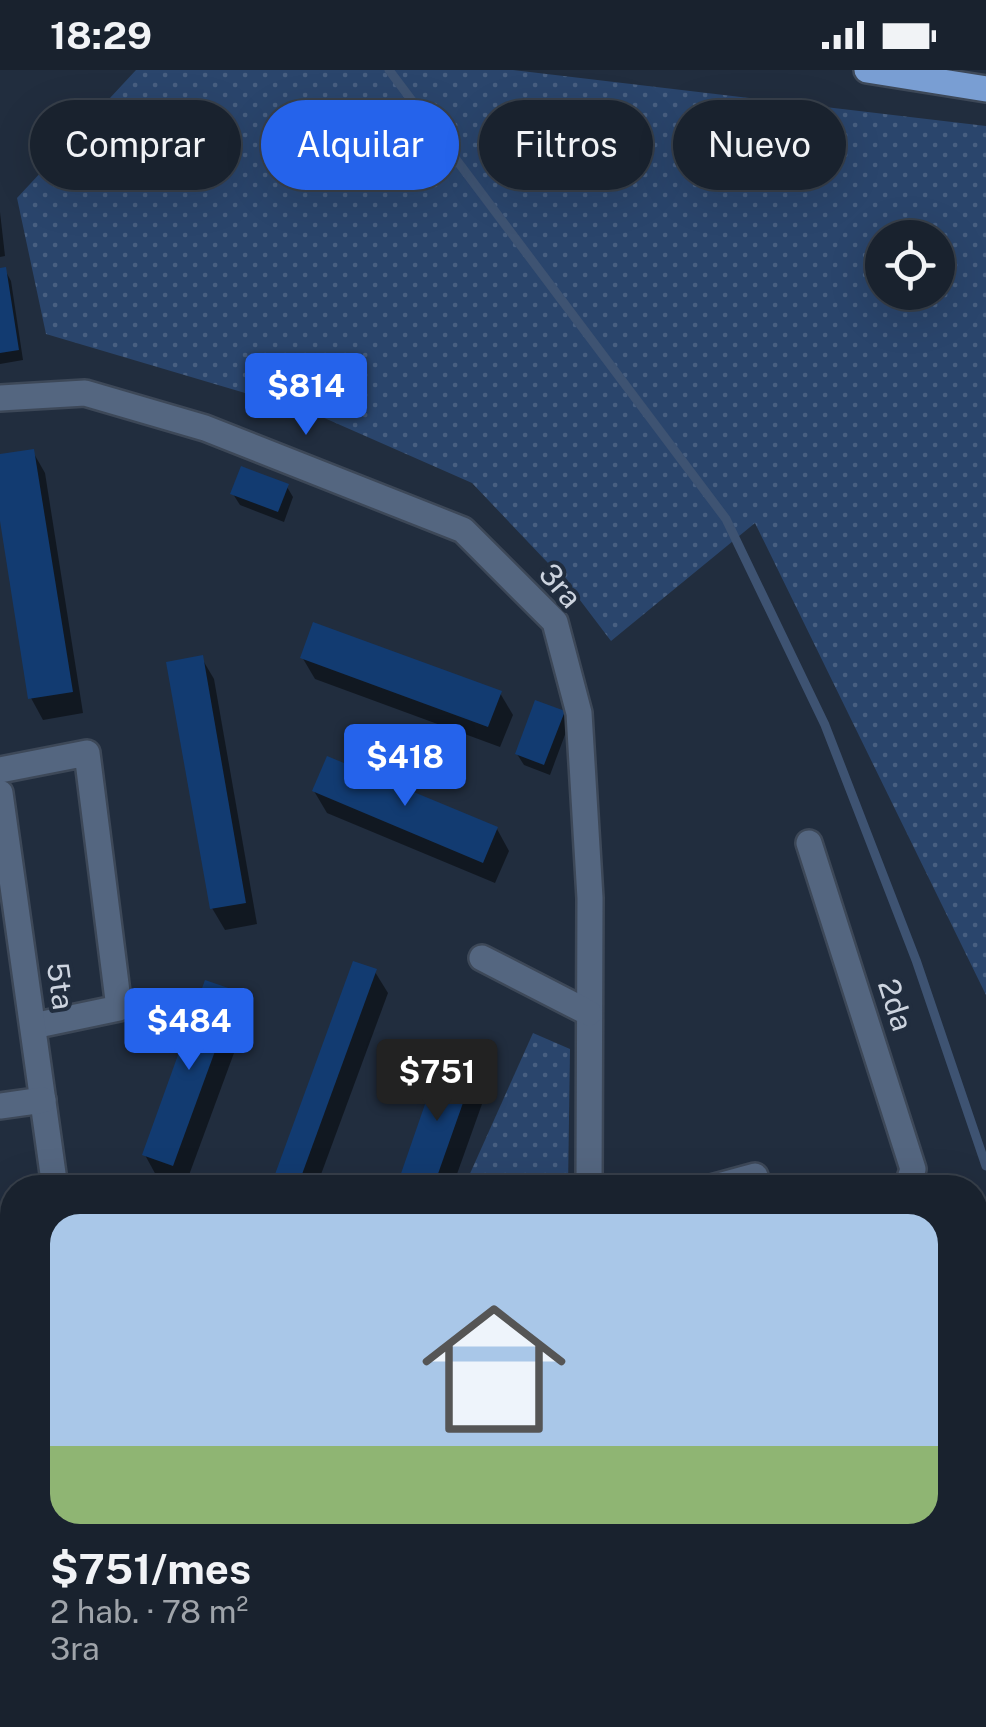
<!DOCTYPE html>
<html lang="es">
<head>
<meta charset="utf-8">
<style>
  body { margin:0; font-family:"Public Sans",sans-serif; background:#222a36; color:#f1f3f6; height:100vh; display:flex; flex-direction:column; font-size:38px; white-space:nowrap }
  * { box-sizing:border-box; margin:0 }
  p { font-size:32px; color:#9fa4aa }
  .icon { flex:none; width:55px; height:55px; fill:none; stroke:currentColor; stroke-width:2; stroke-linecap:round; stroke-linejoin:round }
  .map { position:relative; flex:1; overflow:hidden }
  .side { position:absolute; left:0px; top:1105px; width:988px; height:552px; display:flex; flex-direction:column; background:#19222e; border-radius:40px 40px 0 0; box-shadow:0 10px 40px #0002,0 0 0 2px #373f4a }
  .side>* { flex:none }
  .top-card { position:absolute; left:30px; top:30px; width:928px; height:90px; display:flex; gap:20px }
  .fabs { position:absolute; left:865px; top:150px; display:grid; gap:20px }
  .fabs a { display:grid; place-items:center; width:90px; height:90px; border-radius:50%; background:#19222e; box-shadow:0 10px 40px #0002,0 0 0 2px #373f4a; font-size:50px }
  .price { position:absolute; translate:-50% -85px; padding:0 22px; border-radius:10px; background:#2563eb; color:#fff; font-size:32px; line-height:65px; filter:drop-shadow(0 2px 5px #0008) }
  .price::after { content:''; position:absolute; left:50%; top:60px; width:30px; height:22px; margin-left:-15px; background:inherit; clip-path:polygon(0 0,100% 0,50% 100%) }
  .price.active { background:#222; color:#fff }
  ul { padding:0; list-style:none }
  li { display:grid; align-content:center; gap:20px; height:530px; padding:0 50px }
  li span { display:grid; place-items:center; height:310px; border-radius:30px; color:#555 }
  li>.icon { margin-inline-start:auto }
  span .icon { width:180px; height:180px; fill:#fffc; stroke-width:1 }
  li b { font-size:42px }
  .pill { padding:0 35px; border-radius:45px; background:#19222e; box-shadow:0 10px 40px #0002,0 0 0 2px #373f4a; font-size:35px; line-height:90px }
  .pill.active { background:#2563eb; color:#fff }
  .status { display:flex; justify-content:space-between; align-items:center; height:70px; padding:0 50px; background:#19222e; direction:ltr }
  .status svg { height:28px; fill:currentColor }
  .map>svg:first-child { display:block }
</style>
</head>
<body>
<div class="status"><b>18:29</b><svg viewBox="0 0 49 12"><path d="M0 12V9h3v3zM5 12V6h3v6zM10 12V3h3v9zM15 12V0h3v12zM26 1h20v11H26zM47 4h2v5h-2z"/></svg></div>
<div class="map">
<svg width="986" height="1657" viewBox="0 0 986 1657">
  <defs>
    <pattern id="grass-dots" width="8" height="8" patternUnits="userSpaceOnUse" patternTransform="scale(2.5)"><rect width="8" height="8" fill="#2a456c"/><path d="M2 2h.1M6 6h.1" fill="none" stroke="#485f81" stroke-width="1.8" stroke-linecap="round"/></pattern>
  </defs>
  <rect width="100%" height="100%" fill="#212d3e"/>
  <!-- built -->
  <path fill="#28384e" d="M12 1324V1645H85L87 1657H0V1330Z"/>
  <!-- grass -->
  <g fill="url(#grass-dots)" fill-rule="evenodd">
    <path d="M136 0H513L986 56V925L755 453 611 571 567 513 472 413 313 343 46 264 17 128ZM882 168H938V222H882Z"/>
    <path d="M533 963 570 979 568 1117H464Z"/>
    <path d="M12 1141V1256L0 1261V1144Z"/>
  </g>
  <!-- shadow -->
  <g fill="#0007">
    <path d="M0 142 5 186 0 187Z"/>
    <path d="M5 200 11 211 23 290 0 294V201Z"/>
    <path d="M33 382 45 403 83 643 43 650 31 628 0 435V387Z"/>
    <path d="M287 417 293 427 284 452 240 435 233 424Z"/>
    <path d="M201 587 214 609 257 854 225 860 212 838Z"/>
    <path d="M302 587 500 623 513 645 500 677 315 609Z"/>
    <path d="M563 643 569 654 550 705 524 695 517 684Z"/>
    <path d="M314 721 497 759 509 781 495 813 327 743Z"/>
    <path d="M375 902 388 923 316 1118H273Z"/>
    <path d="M235 923 248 945 185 1116 157 1107 145 1085Z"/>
    <path d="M474 998 487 1020 452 1118H399Z"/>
    <path d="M12 1556V1635L0 1644V1565Z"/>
    <path d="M165 1645H227L228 1655 169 1657Z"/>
    <path d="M446 1645H484L485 1648 450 1653Z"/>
    <path d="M554 1645H597L599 1657H557Z"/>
  </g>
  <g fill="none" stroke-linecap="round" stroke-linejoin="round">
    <!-- stream -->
    <path stroke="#3e5372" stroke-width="9" d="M389 0 726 449 825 655 916 890 986 1096"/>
  </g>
  <!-- building -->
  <g fill="#123b71">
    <path d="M6 197 19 280 0 283V198Z"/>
    <path d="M34 379 73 622 28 629 0 451V384Z"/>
    <path d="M241 396 289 414 278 442 230 424Z"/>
    <path d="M313 552 502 621 488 657 300 588Z"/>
    <path d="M203 585 246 833 210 839 166 592Z"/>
    <path d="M535 630 565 641 544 695 515 684Z"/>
    <path d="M327 686 498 757 483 793 312 721Z"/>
    <path d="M353 891 377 899 297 1118H270Z"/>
    <path d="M205 910 237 921 173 1096 142 1085Z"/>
    <path d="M442 985 476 996 433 1118H396Z"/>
    <path d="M12 1553V1613L0 1622V1562Z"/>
    <path d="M162 1645H203V1647L163 1652Z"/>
    <path d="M286 1645H362L363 1657H288Z"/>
    <path d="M551 1645H590L591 1650 553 1656Z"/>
  </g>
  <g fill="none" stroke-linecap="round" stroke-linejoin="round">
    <defs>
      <g id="minor">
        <path d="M0 328 85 323 205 358 463 460 555 552 579 643 590 828 589 1118"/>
        <path d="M0 700 87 683 119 938 33 956"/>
        <path d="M0 723 55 1118"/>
        <path d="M809 773 913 1099 907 1118"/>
        <path d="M482 888 589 943"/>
        <path d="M0 1036 43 1030"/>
        <path d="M711 1118 755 1106"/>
        <path d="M0 1289 12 1283"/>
        <path d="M128 1645 130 1657"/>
        <path d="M400 1645 402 1657"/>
        <path d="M638 1645 639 1657"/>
        <path d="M904 1645 906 1657"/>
      </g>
      <path id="major" d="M867 0 986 19"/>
    </defs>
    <!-- minor casing -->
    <use href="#minor" stroke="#3d4858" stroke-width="30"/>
    <!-- major casing -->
    <use href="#major" stroke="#3d4858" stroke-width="30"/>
    <!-- minor -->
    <use href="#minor" stroke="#546680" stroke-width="25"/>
    <!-- major -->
    <use href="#major" stroke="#799ed3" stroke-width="25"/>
  </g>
  <g text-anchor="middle" stroke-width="8" stroke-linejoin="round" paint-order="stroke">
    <!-- street labels -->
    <g font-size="30" fill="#cdd4df" stroke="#212d3e">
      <text transform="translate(560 516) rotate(50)" y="10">3ra</text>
      <text transform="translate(60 916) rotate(82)" y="10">5ta</text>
      <text transform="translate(895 935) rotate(72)" y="10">2da</text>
    </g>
  </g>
</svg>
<div class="fabs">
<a><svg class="icon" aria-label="locate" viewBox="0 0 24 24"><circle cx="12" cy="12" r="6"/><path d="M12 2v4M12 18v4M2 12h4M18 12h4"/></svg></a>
</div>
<b class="price" style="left:306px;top:368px">$814</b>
<b class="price" style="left:405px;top:739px">$418</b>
<b class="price" style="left:189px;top:1003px">$484</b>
<b class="price active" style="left:437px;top:1054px">$751</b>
<div class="top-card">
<a class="pill">Comprar</a>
<a class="pill active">Alquilar</a>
<a class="pill">Filtros</a>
<a class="pill">Nuevo</a>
</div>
<section class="side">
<ul>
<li><span style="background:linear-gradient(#a9c7e8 75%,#8fb573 0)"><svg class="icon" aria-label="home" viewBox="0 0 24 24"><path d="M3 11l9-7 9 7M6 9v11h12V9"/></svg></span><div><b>$751/mes</b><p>2 hab. · 78 m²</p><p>3ra</p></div></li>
</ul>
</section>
</div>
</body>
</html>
